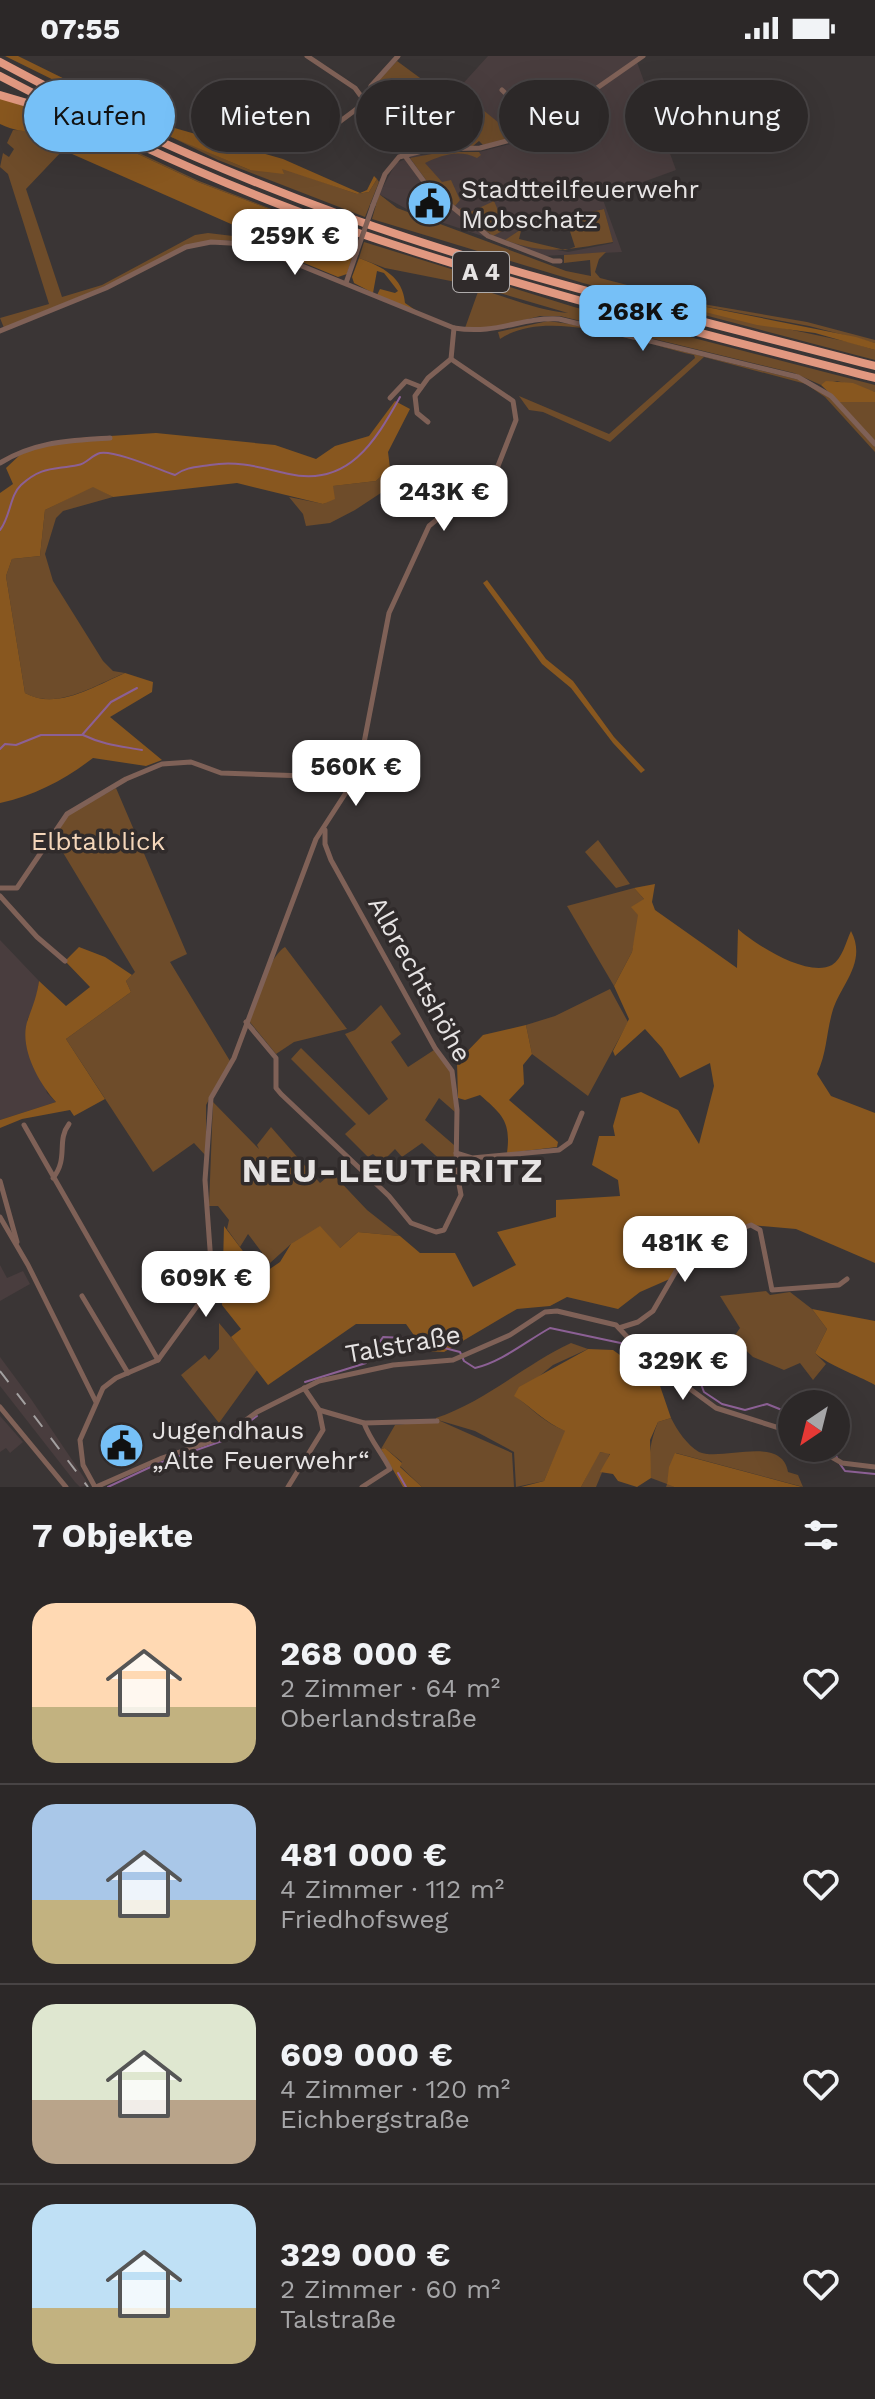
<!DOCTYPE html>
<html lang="de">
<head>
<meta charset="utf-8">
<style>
  body { margin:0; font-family:"Work Sans",sans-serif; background:#383434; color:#f1f3f6; height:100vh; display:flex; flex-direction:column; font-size:30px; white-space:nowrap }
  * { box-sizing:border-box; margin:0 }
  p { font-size:26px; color:#a6a6a8 }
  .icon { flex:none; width:44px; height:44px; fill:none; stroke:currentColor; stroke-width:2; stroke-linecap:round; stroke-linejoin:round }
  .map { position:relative; height:1431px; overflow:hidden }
  .panel { display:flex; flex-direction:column; background:#2c2828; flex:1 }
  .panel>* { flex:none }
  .hud { position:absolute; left:24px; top:24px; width:828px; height:72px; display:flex; gap:16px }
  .needle { width:52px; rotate:215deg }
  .controls { position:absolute; left:778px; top:1334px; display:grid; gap:16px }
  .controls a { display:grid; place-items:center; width:72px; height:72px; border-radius:50%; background:#2c2828; box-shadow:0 8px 32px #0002,0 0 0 2px #484445; font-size:40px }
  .price { position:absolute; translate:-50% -68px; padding:0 18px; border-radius:16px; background:#fff; color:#222; font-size:26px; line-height:52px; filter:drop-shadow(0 2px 4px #0008) }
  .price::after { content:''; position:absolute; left:50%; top:48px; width:24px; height:18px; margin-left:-12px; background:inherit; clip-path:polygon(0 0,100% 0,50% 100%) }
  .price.selected { background:#76c0f7; color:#111 }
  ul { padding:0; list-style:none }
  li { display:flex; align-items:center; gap:24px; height:200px; padding:0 32px }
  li+li { border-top:2px solid #484445 }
  li span { display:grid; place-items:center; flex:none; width:224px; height:160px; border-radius:24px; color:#555 }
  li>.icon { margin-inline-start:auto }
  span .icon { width:96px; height:96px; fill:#fffc; stroke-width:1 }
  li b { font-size:34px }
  h2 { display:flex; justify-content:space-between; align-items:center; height:96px; padding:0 32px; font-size:34px }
  .chip { padding:0 28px; border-radius:36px; background:#2c2828; box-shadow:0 8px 32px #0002,0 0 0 2px #484445; font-size:28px; line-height:72px }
  .chip.selected { background:#76c0f7; color:#111 }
  .status { display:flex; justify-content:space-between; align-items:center; height:56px; padding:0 40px; background:#2c2828; direction:ltr }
  .status svg { height:22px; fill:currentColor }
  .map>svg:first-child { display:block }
</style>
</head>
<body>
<div class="status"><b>07:55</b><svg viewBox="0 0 49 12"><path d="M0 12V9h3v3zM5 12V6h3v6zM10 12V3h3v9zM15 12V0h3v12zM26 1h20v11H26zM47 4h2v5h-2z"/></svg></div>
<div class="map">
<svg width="875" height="1431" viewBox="0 0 875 1431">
  <rect width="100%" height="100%" fill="#3a3535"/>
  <!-- built -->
  <g fill="#493d3e" fill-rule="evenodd">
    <path d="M488 0H640L637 6 676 114 602 141 622 196 542 200 414 157 379 138 396 107 415 99 479 96 521 85 477 50 470 58 449 43ZM604 153 613 187 568 196 506 184 523 172Z"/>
    <path d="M0 884 39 925 35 949 27 964 47 1037 56 1046 0 1064Z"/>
    <path d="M0 1209 7 1222 23 1215 30 1228 0 1245Z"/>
    <path d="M0 1301 31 1343 89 1429 80 1431 75 1426 0 1330Z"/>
    <path d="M0 1360 23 1386 10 1397 6 1392 0 1396Z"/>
  </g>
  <!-- green -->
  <g fill="#6e4c2a" fill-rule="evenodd">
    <path d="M397 5 469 58 477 49 516 81 483 89 479 85 473 90 405 93 371 48 375 28Z"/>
    <path d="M0 42 60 60 199 125 357 186 198 126 65 64Z"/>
    <path d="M13 74 41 75 63 94 26 133 62 241 102 229 195 179 208 177 258 183 256 187C191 176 166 203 112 227 76 243 40 256 4 272L0 262 49 248 8 118 0 111 3 97 9 101 14 93 7 87Z"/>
    <path d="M157 74 250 114 282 112 357 138 369 136 377 123 379 126 365 161 218 104Z"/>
    <path d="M443 96H479L481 99 477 102C459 93 442 99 425 107L442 126 451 124 460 144 455 150 429 128 410 102Z"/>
    <path d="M496 125 499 133 494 145 506 173 493 180 458 153 463 152 468 157 492 146V127Z"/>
    <path d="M379 138 397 152 566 215 591 220 590 204 564 207V199L606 196 599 203 595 216 600 222 697 247 807 266 875 284V287L809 270 686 247 685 251 849 286 875 294V304L583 227 372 163Z"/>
    <path d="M604 153 613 186C570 193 547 200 505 184L523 172ZM566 163 575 191 565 194 519 183 521 175Z"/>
    <path d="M364 186 574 251 875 329V336L837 325 821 329 794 317 560 260H540L497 271 465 272 479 233C507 241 540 255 568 257L476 230 385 212 359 202Z"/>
    <path d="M548 265 570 268 800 324 830 342 875 391V396L825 341 806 328 704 301 610 386 543 356 529 354 519 340 609 378 695 302 694 299C641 287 548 250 500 283L498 276Z"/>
    <path d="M839 346H875V386Z"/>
    <path d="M390 412 396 427 355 454 330 467 306 470 303 458 289 441 324 448 332 430 376 425Z"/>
    <path d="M93 430 113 441 63 455 56 462 45 498 53 525 103 605 113 615 125 617C95 629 56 655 25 637L6 520 12 503 40 500 45 454Z"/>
    <path d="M116 732 187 898 170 906 230 1005 206 1049V1100L194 1087 153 1116 66 983 131 936 126 925 135 916 53 780 68 759Z"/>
    <path d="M598 784 630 828 616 832 585 796Z"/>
    <path d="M634 832 644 843 632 896 614 930 567 850Z"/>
    <path d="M285 891 347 973 294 986 276 998 249 965C255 947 269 900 285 891Z"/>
    <path d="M610 933 628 966 588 1040 532 998 526 969 555 960Z"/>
    <path d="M381 949 401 978 391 986 408 1011 434 994 451 1016 455 1056 439 1042 425 1064 454 1089V1107L447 1110 422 1087 402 1101 395 1093 382 1106 373 1098 368 1101 345 1078 356 1068 291 1003 301 992 369 1059 388 1043 345 978 355 974Z"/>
    <path d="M213 1046 259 1093 257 1089 271 1071 320 1127 332 1117 367 1154 400 1180 358 1176 340 1192 291 1188 270 1207 248 1178 240 1191 227 1173 229 1164 218 1150H209Z"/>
    <path d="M766 1235 770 1239 790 1236 812 1253 827 1273 815 1297 826 1308 813 1324 800 1307 784 1314 753 1301 733 1282 740 1272 720 1240Z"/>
    <path d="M219 1267 258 1313 219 1367 181 1319 205 1299 209 1304 219 1293Z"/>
    <path d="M571 1287 588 1293 553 1309 515 1340C533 1353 544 1367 566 1375L544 1425 516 1431 514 1396 475 1375 438 1364 512 1397 514 1431H422L400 1410 402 1406 385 1392 381 1393 395 1369 436 1365V1362C485 1346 524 1309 571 1287Z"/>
    <path d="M671 1362C677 1374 687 1389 699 1396 721 1406 782 1378 788 1416L798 1419 803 1431 676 1397 667 1427 674 1431H666L667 1428 651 1422C648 1401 650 1386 658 1366Z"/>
    <path d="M599 1396 610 1397 596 1431H581Z"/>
  </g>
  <!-- forest -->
  <g fill="#88571f">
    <path d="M5 0H18L150 65 283 103 360 137 367 134 374 120 377 123 369 136 357 138 282 113 284 118 250 114 157 75Z"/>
    <path d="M0 42 65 64 198 126 357 186 347 218 338 221 256 187 258 180 63 94C38 67 28 82 0 68Z"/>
    <path d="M359 202C383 211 403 221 405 247L424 260 377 239 380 233 395 237 398 235 384 217 377 215 373 237 354 227 352 221Z"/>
    <path d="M686 247 856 281 875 287V294L815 277 757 269 685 251Z"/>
    <path d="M826 325 853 327 875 336V346H839L821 329Z"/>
    <path d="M395 345 410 353 388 396 390 412 376 425 333 430 335 443 323 448 237 427 113 441 93 431 45 454 40 500 12 503 6 520 25 637C56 655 95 630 125 617L153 626 152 636 110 661 162 704 146 710 93 702C64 724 36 739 0 747V437L13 428 6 412 23 396 80 382 156 377 275 389 316 403 335 390 369 380Z"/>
    <path d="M487 524 546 603 573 625 614 681 645 714 641 717 613 687 571 632 542 608 483 527Z"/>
    <path d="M655 828 652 846 655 854 737 912 738 873C756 889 808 922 832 909 842 903 846 886 851 875 868 907 839 930 832 957 826 979 827 996 817 1018L831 1040 875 1057V1207L796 1173 751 1169 690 1191 672 1222 640 1236 618 1253 567 1241 550 1250 517 1253 444 1296 425 1295 406 1268H356L268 1329 231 1281 241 1273 222 1249 224 1170 261 1219 280 1206 291 1188 320 1170 340 1192 358 1176 400 1180 420 1197H455L473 1231 516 1209 497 1176 556 1161V1144L620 1140 618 1124 592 1109 599 1080H615L613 1070 621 1042 641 1036 678 1054 699 1088 714 1030 710 1007 680 1022 662 992 645 973 615 1000 613 995 629 963 614 930 632 896 638 859 631 851 644 843 634 832Z"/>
    <path d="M79 891 105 901 132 919 126 925 131 936 66 983 105 1043 74 1060 70 1054 22 1063 0 1072V1064L56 1046C38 1026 18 990 28 963 33 950 37 939 39 925L66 950 90 931 65 905Z"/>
    <path d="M526 969 532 998 523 1009 524 1028 509 1044 558 1086 557 1091 507 1097C511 1066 503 1059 480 1039L465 1044 458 1042 457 1006 483 979Z"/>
    <path d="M812 1253 875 1265V1329C857 1319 828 1309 815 1297L827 1273Z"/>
    <path d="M588 1293 613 1294 659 1327 671 1362 658 1366 650 1384 651 1422 637 1431 618 1425 613 1418 600 1416 610 1398 600 1396 581 1431H521L544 1425 565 1375C543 1365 534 1353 514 1340L519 1331Z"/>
    <path d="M385 1392 402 1407 400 1411 422 1431H403L381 1393Z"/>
    <path d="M675 1397 802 1431H674L667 1428 669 1411Z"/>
  </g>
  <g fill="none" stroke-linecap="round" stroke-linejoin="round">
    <!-- stream -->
    <g stroke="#8c6095" stroke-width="2">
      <path d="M0 474C10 462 10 439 21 429 42 410 53 414 78 409 86 408 92 399 100 397 115 394 160 414 175 419 185 411 198 411 210 409 238 404 262 412 289 418 348 431 375 386 400 341"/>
      <path d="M83 679C104 689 120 690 142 694"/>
      <path d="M0 693 5 688 16 689 41 679H82L111 646 137 632"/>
      <path d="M641 1291 696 1315 704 1336 722 1348 745 1354 767 1348 792 1358"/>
      <path d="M305 1326 366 1307 383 1281 406 1282 460 1296 464 1305 475 1312C503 1305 525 1286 550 1272L630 1289"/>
      <path d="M833 1392 837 1402"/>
      <path d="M840 1408 845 1415 875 1418"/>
      <path d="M398 1417 406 1431"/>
      <path d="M108 1431 159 1407 222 1385 257 1360"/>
    </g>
    <!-- minor -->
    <g stroke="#7f6157" stroke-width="5">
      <path d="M307 0 355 32 425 127 439 140 488 180 553 205H560"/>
      <path d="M502 34 541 71"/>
      <path d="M367 45 371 30 398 0"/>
      <path d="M307 90 366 46"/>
      <path d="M373 149 385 118 399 101 430 93 480 92 518 82 541 71 643 0"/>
      <path d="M346 227 356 198"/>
      <path d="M0 275 106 232 186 191 211 186 248 188 454 272C499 279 519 261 559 263L798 321 831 340 875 388"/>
      <path d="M390 342 406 325 421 331"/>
      <path d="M428 366 417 357 415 340 428 322 451 303 454 272"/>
      <path d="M0 407C36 385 69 385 110 382"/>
      <path d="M0 832H17L67 758 126 723 162 708 191 706 221 717 306 720 358 718"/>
      <path d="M0 840 37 881 65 905"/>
      <path d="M246 966 276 1002V1032L281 1038 389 1140 411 1167 436 1176 444 1174 461 1139 456 1112 457 1054 452 1015 435 992 331 804 325 788V774"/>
      <path d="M24 1069 158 1304"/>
      <path d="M456 1097 472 1102 559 1094 570 1086 582 1057"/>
      <path d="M53 1122C69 1102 56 1085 69 1068"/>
      <path d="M0 1125 17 1186"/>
      <path d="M0 1161 28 1209 96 1346"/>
      <path d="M82 1240 128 1317"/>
      <path d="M619 1272 638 1266 653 1255 690 1191 751 1169 760 1174 772 1234 839 1229 847 1223"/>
      <path d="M0 1351 66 1431"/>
      <path d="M319 1354 364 1367 437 1365"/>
      <path d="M816 1392 842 1407 875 1411"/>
      <path d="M95 1431 83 1409 80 1384 103 1332 116 1322 158 1304 208 1235 211 1207 205 1124 211 1042 234 1002 316 783 358 718 389 557 429 470 496 415 516 364 513 345 451 303"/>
      <path d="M96 1431 162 1402 221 1382 257 1356 319 1325 393 1309 453 1304 510 1279 545 1256 557 1255 616 1269 645 1300 716 1352 792 1376"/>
      <path d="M288 1431 323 1374 319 1354 304 1332"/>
      <path d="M362 1431 390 1413C382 1397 370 1384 364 1367"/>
    </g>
    <!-- highway -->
    <g stroke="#e19880" stroke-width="8">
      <path d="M0 6C111 66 225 117 344 160 517 222 697 263 875 310"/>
      <path d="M0 20C111 78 225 131 344 172 518 232 697 276 875 322"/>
      <path d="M0 39 68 59"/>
    </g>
    <!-- rail -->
    <path stroke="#a3a0a0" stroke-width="2" stroke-dasharray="14 14" stroke-linecap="butt" d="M0 1315 88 1431"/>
    <!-- minor-bridge -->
    <path stroke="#7f6157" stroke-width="5" d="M356 198 373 149"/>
  </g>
  <!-- icons -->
  <defs>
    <symbol id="civic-disc" viewBox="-11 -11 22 22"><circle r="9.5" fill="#76c0f7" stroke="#302b2b"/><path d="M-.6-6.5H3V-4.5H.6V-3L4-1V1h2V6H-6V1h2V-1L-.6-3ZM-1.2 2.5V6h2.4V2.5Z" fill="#111"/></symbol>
  </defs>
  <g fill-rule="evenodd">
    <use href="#civic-disc" x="404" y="122" width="51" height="51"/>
    <use href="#civic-disc" x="96" y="1364" width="51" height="51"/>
  </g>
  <g text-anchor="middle" stroke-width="7" stroke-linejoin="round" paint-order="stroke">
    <!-- shield labels -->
    <rect fill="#302b2b" stroke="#afacac" stroke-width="2" x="453" y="196" width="56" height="40" rx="6"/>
    <g font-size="24" font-weight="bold" fill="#e6e3e3">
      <text x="481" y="224">A 4</text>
    </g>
    <!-- poi labels -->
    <g font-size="26" fill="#e6e3e3" stroke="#302b2b" text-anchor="start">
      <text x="461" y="142">Stadtteilfeuerwehr<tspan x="461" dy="30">Mobschatz</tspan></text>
      <text x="152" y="1383">Jugendhaus<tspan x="152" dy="30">„Alte Feuerwehr“</tspan></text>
    </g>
    <!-- park labels -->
    <g font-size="26" fill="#f4d6ba" stroke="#302b2b">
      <text x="98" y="794">Elbtalblick</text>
    </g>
    <!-- street labels -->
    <g font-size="26" fill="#e6e3e3" stroke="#302b2b">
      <text transform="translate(420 923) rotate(61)" y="9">Albrechtshöhe</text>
      <text transform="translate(403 1288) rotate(-10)" y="9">Talstraße</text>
    </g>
    <!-- district labels -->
    <g font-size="34" font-weight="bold" letter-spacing="2" fill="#e6e3e3" stroke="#302b2b">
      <text x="393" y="1126">NEU-LEUTERITZ</text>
    </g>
  </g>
</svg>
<div class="controls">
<a><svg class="needle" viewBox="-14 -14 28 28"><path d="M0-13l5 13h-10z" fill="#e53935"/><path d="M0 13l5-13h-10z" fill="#a6a6a8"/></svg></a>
</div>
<b class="price" style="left:295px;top:221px">259K €</b>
<b class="price selected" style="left:643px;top:297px">268K €</b>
<b class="price" style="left:444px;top:477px">243K €</b>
<b class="price" style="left:356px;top:752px">560K €</b>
<b class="price" style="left:685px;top:1228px">481K €</b>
<b class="price" style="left:206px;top:1263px">609K €</b>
<b class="price" style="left:683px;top:1346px">329K €</b>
<div class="hud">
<a class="chip selected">Kaufen</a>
<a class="chip">Mieten</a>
<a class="chip">Filter</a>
<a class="chip">Neu</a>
<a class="chip">Wohnung</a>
</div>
</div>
<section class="panel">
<h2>7 Objekte<svg class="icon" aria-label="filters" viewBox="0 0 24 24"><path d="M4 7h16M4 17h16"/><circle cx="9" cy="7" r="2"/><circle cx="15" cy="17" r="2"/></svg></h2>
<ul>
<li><span style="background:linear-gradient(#ffd9b3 65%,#c2b280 0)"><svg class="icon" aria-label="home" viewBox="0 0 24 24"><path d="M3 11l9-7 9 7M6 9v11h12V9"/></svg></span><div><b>268 000 €</b><p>2 Zimmer · 64 m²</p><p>Oberlandstraße</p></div><svg class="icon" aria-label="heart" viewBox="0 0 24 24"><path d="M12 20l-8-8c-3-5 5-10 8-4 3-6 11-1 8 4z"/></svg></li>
<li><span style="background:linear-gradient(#a9c7e8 60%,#c2b280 0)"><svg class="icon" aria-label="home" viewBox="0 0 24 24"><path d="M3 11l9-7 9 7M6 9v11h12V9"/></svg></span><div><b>481 000 €</b><p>4 Zimmer · 112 m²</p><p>Friedhofsweg</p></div><svg class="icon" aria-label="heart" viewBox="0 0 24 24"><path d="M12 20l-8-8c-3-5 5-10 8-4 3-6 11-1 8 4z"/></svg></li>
<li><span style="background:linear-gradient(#dfe7d0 60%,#b9a48a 0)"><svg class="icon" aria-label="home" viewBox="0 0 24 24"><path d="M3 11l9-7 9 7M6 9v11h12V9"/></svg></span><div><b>609 000 €</b><p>4 Zimmer · 120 m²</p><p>Eichbergstraße</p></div><svg class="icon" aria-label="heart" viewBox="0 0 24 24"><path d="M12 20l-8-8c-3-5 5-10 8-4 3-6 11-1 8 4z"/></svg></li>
<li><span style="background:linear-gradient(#bfe0f5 65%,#c2b280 0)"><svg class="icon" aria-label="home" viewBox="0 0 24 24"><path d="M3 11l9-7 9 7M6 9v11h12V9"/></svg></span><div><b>329 000 €</b><p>2 Zimmer · 60 m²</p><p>Talstraße</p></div><svg class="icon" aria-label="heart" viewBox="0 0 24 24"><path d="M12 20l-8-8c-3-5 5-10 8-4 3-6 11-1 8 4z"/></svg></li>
</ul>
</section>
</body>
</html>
